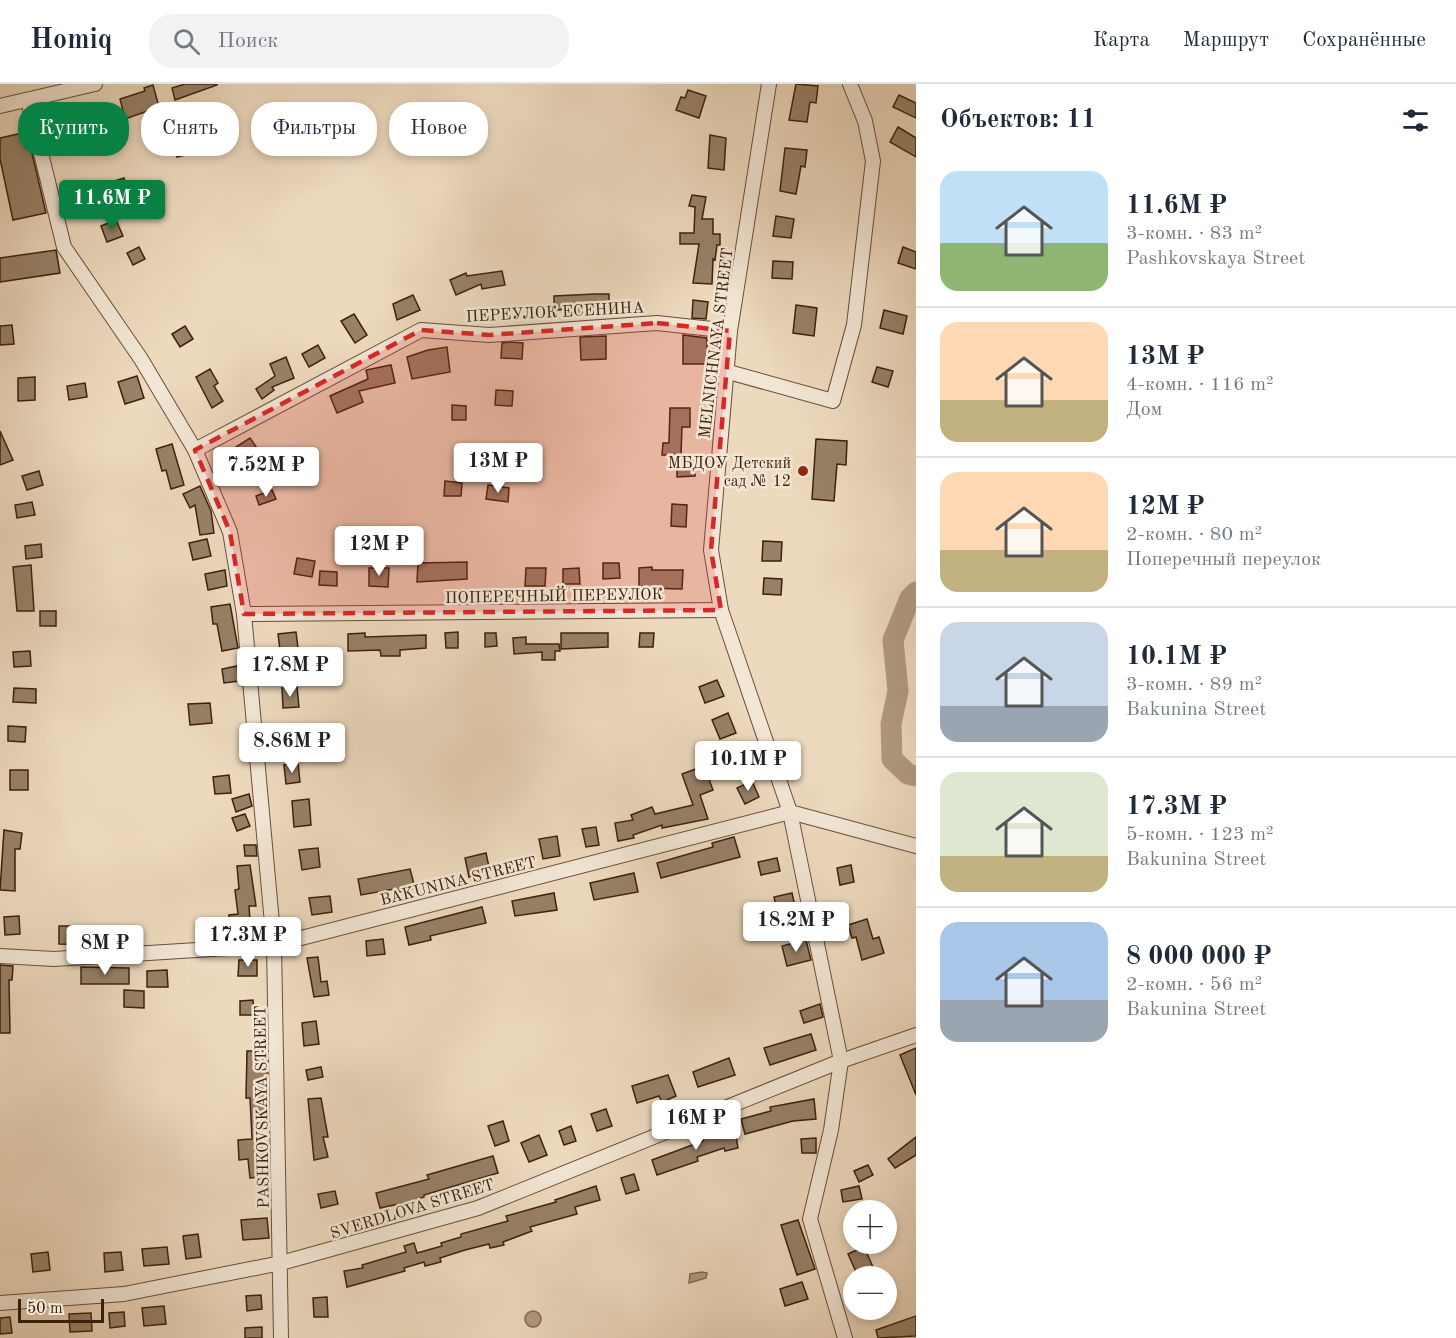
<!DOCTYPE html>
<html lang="ru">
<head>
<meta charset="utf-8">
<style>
  body { margin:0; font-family:"Old Standard TT",serif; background:#f2f2f3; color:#1f2937; height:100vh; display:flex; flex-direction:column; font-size:22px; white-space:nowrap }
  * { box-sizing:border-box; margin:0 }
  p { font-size:20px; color:#747a83 }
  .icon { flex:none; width:33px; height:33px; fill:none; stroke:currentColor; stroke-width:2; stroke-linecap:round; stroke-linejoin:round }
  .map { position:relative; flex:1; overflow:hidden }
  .drawer { display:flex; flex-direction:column; background:#fff; width:540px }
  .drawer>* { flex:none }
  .top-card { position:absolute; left:18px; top:18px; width:570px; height:54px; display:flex; gap:12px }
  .controls { position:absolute; left:843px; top:1116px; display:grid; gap:12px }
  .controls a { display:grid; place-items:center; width:54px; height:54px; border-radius:50%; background:#fff; box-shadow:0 3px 9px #0003; font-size:30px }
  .scale { position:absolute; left:18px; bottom:15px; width:86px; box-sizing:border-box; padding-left:6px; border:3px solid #3c210b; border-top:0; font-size:16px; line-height:21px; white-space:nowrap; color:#3c210b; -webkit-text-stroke:4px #f3e6d5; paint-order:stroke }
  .price { position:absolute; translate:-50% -51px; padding:0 14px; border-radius:6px; background:#fff; color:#222; font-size:20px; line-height:39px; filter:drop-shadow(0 2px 3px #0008) }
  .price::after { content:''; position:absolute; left:50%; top:36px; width:18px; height:14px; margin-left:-9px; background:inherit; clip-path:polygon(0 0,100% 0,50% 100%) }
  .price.current { background:#0b8043; color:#fff }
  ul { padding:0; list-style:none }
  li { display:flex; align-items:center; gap:18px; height:150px; padding:0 24px }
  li+li { border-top:2px solid #e0e1e3 }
  li span { display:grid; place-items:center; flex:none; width:168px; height:120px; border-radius:18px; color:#555 }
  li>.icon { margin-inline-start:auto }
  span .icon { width:72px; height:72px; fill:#fffc; stroke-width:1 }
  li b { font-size:26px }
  h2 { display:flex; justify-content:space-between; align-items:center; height:72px; padding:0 24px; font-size:26px }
  .tag { padding:0 21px; border-radius:24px; background:#fff; box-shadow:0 3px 9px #0003; font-size:21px; line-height:54px }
  .tag.current { background:#0b8043; color:#fff }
  header { display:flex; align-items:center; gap:36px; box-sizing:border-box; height:84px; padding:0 30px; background:#fff; border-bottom:2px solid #e0e1e3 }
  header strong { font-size:28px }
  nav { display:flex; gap:33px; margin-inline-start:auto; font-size:21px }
  .search { width:420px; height:54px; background:#f2f2f3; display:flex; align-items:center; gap:15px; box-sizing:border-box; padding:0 21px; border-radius:24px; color:#747a83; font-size:22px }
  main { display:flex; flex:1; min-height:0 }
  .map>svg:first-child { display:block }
</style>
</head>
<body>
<header>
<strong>Homiq</strong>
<div class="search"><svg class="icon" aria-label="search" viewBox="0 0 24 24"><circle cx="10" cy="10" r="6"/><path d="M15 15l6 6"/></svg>Поиск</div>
<nav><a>Карта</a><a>Маршрут</a><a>Сохранённые</a></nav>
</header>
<main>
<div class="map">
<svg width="916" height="1254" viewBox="0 0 916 1254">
  <rect width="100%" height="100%" fill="#edd9be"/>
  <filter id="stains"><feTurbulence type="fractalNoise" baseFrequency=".00333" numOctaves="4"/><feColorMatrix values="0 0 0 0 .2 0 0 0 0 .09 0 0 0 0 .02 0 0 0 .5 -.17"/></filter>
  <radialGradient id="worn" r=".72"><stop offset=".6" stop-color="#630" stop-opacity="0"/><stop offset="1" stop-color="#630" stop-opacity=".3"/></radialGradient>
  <!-- water -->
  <g fill="#b19a81" stroke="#826a52" stroke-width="1.5">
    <path d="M702 1188 707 1189 706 1194 689 1199 690 1190Z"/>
    <circle cx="533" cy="1235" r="8"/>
  </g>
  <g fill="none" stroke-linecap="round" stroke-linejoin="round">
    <!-- river -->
    <path stroke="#b19a81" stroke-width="21" d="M916 508 910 514 893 556 898 607 891 640 892 675 908 690 916 692"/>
  </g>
  <!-- building -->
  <g fill="#988168" stroke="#3c210b" stroke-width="1.5">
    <path d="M185 0H217V1L175 16 172 4Z"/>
    <path d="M796 0 818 2 816 19 810 18 807 38 789 36Z"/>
    <path d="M153 1 159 23 125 35 120 15 145 7 144 4Z"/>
    <path d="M688 6 706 12 699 34 676 26 681 13 685 14Z"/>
    <path d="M899 11 916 19V34L893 23Z"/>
    <path d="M87 33 92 53 75 57 70 37Z"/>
    <path d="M898 43 916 54V73L890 58Z"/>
    <path d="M27 48 46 129 13 136 0 75V54Z"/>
    <path d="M194 51 198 68 177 73 173 55Z"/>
    <path d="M710 51 726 54 724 86 708 84Z"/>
    <path d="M785 64 807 66 805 83 801 82 796 110 780 107Z"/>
    <path d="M124 94 130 113 108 119 102 101Z"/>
    <path d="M692 111 706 113 702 135H713V150H720V161H717L715 176 713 175 712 200 693 199 699 160H680V149H694L695 123 689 122Z"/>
    <path d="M776 132 794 135 791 154 773 152Z"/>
    <path d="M116 136 123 152 107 158 101 142Z"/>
    <path d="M139 163 145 175 133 181 127 169Z"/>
    <path d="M903 163 916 168V185L898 179Z"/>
    <path d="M56 166 60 189 0 198V174Z"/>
    <path d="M773 177 793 178 792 195 772 194Z"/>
    <path d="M502 187 505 201 482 205 481 200 456 211 450 196 466 189 467 192Z"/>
    <path d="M595 210H609V230L576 228V225L554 226V212Z"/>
    <path d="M413 211 420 226 397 236 393 220Z"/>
    <path d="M693 216 708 218 706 235 692 234Z"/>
    <path d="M796 221 817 224 814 252 793 249Z"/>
    <path d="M884 226 907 232 903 250 880 244Z"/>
    <path d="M354 230 367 251 355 259 341 237Z"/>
    <path d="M12 241 14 260 0 261V242Z"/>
    <path d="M185 242 193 255 180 263 172 250Z"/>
    <path d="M683 251 707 254V280H683Z"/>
    <path d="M606 252V275L581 276 580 253Z"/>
    <path d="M510 258 523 259 522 275 501 274 502 259Z"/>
    <path d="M318 261 325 274 309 283 302 270Z"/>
    <path d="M447 263 450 288 412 295 407 273 428 266Z"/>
    <path d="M286 273 294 294 272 303 274 306 262 315 256 305 275 292 270 280Z"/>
    <path d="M391 281 395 299 359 307 363 318 337 329 330 312 368 295 366 286Z"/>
    <path d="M877 283 893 287 888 303 872 298Z"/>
    <path d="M210 285 218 299 214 302 223 317 212 324 196 293Z"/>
    <path d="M137 292 144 314 125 320 118 298Z"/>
    <path d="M35 293V316L18 317V294Z"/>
    <path d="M85 299 87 313 69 316 67 302Z"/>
    <path d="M496 306 513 307 512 322 495 321Z"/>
    <path d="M452 321 466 322V336H452Z"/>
    <path d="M670 324H690V343H682L681 371H662L663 359H669Z"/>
    <path d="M0 347 13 376 0 381Z"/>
    <path d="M250 354 261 370 263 369 273 396 264 401 248 369 242 373 236 363Z"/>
    <path d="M816 355 847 357 846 381 837 380 834 417 812 415Z"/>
    <path d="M172 360 184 401 171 405 166 386 162 387 156 365Z"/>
    <path d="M487 368 510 369 509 386 486 385Z"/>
    <path d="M677 376H695V392L677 393Z"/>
    <path d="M39 387 43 401 27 406 22 392Z"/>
    <path d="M445 397 462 399 461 412H444Z"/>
    <path d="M488 401 509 404 508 418 486 415Z"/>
    <path d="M200 402 211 427 214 449 200 451 195 421 190 424 183 410Z"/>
    <path d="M272 406 276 415 259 421 256 412Z"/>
    <path d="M32 418 35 431 17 434 15 421Z"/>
    <path d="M672 420 687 421 686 443 671 442Z"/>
    <path d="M207 455 211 472 193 476 189 459Z"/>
    <path d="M763 457 782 458 781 477H762Z"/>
    <path d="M41 460 42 473 26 475 25 462Z"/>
    <path d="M297 474 315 477 312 493 294 490Z"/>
    <path d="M467 478V495L417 498 418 479Z"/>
    <path d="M603 479H619L620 494 603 495Z"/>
    <path d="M31 481 34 527H17L13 483Z"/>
    <path d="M652 483V486H683L682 505 639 504V484Z"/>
    <path d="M369 484H389L388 503 369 502Z"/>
    <path d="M526 484H546L545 502H525Z"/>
    <path d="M579 484 580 500H563V485Z"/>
    <path d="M225 486 227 502 208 506 205 490Z"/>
    <path d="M320 487 337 488V502L319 501Z"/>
    <path d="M764 494 782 495 781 511 763 510Z"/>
    <path d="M230 520 238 564 222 567 217 540H213L211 523Z"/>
    <rect x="40" y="527" width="16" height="15"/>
    <path d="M296 548 298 564 280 566 278 550Z"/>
    <path d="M458 548V564H446L445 549Z"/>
    <path d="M365 549V553L426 551V564L400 566V572H381L380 566 348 567V550Z"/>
    <path d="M485 549H496L497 562 485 563Z"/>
    <path d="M561 549H608V563L561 565Z"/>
    <path d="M640 549H654L653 563H639Z"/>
    <path d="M526 553V560H559L560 567H555V576H542V568L514 570 513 554Z"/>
    <path d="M30 567 31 582 14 583 13 568Z"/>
    <path d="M237 582 239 597 224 599 222 585Z"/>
    <path d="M717 596 724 612 705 619 699 603Z"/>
    <path d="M297 603 299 623 283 624 282 604Z"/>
    <path d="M14 604 36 605V619L13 618Z"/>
    <path d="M210 619 212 639 190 641 188 620Z"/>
    <path d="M728 629 736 649 720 655 712 636Z"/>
    <path d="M8 642 26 643 25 658 8 657Z"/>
    <path d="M299 644 301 661 286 663 285 646Z"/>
    <path d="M298 679 300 698 286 700 284 681Z"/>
    <path d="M704 682 713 706 700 711 708 735 662 744V741L633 751 634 754 618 757 615 739 633 736 631 731 652 723 655 730 693 721 682 690Z"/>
    <rect x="10" y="686" width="18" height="20"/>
    <path d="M229 691 231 709 215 710 213 693Z"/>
    <path d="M752 697 759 713 745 720 737 704Z"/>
    <path d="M249 710 252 722 236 728 232 715Z"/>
    <path d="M309 715 311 741 294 743 292 717Z"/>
    <path d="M245 730 250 742 237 747 232 734Z"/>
    <path d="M596 743 599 761 586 763 582 745Z"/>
    <path d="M4 746 22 749 20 765H15V807L0 806Z"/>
    <path d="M557 752 560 772 543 775 539 755Z"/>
    <path d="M734 753 740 773 661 794 657 779 713 763 712 759Z"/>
    <path d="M244 761H256L257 772H245Z"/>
    <path d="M318 764 320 783 302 786 299 766Z"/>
    <path d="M486 769 490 788 469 793 465 774Z"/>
    <path d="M777 774 780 787 761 791 758 778Z"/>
    <path d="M250 781 256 822H249L251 852 230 853 229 831 238 830 235 806 239 805 237 782Z"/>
    <path d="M851 781 854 798 840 801 837 784Z"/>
    <path d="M410 785 415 804 395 809 394 805 361 811 358 795Z"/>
    <path d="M634 789 638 808 594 816 590 799Z"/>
    <path d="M554 809 557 826 515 832 512 817Z"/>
    <path d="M792 809 796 827 778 830 774 813Z"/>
    <path d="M330 812 332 828 312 831 309 814Z"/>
    <path d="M482 823 486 839 430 852 431 856 409 861 405 843Z"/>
    <path d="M19 832 20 850 5 851 4 833Z"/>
    <path d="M867 835 873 855 879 853 884 869 862 876 856 853 852 854 848 841Z"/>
    <path d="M59 842H97V861L59 860Z"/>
    <path d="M114 855 115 862 103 863 102 856Z"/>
    <path d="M383 855 385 870 367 872 366 857Z"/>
    <path d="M806 856 811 876 787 882 782 862Z"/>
    <path d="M318 873 321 898 327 897 329 911 314 913 307 874Z"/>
    <path d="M239 876H257V892H238Z"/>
    <path d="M0 881 13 882 12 896H9L10 949H0Z"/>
    <path d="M81 883 129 884V900H81Z"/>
    <path d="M167 886 168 903H147V887Z"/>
    <path d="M124 906 144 907V924L124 923Z"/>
    <path d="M253 916 254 931H240V917Z"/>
    <path d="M820 920 823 933 804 939 800 927Z"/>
    <path d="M316 937 319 960 304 962 302 939Z"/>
    <path d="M811 950 816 966 770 981 764 964Z"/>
    <path d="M916 964V1011L900 971Z"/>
    <path d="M247 967H267V1043H260L264 1093 250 1094 248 1075 239 1076 238 1056 252 1055 250 1014H246Z"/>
    <path d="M729 974 735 991 698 1003 693 988Z"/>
    <path d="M321 983 323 993 308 996 306 986Z"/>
    <path d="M668 991 676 1012 662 1018 659 1012 637 1019 632 1002Z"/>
    <path d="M321 1014 328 1053H323L328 1073 314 1076 308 1015Z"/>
    <path d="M814 1015 816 1035 793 1037 745 1050 741 1035 771 1027 770 1023Z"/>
    <path d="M606 1025 612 1042 597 1047 591 1030Z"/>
    <path d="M503 1037 509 1057 495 1062 488 1042Z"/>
    <path d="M571 1042 576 1057 564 1061 559 1047Z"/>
    <path d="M735 1046 738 1064 725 1067 724 1064 697 1073 698 1077 657 1091 652 1076 703 1057 701 1051Z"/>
    <path d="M539 1051 547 1071 529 1078 521 1059Z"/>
    <path d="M916 1053V1071L895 1084 888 1075Z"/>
    <path d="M816 1054V1069H802L801 1055Z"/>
    <path d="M493 1072 498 1089 424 1111V1113L408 1118 380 1124 376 1109 429 1095 427 1091Z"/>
    <path d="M868 1081 873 1091 859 1098 854 1087Z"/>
    <path d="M634 1090 639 1106 626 1110 621 1094Z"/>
    <path d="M596 1102 600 1116 575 1123 577 1130 530 1143 532 1147 503 1158 504 1161 490 1164 489 1160 465 1166 440 1174 441 1178 425 1182 424 1178 404 1184 405 1187 347 1203 344 1187 363 1184 362 1181 406 1168 404 1162 414 1159 417 1169 442 1162 441 1159 461 1153V1150L508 1137 506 1132 556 1118 555 1116Z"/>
    <path d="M859 1102 862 1115 843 1118 841 1106Z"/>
    <path d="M335 1107 338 1120 321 1124 318 1110Z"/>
    <path d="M267 1134 269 1154 243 1156 241 1136Z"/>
    <path d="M798 1136 815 1185 797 1191 781 1141Z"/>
    <path d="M198 1150 201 1173 186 1175 183 1152Z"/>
    <path d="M167 1163 169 1180 144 1182 142 1165Z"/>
    <path d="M864 1163 873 1183 857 1190 848 1170Z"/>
    <path d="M48 1168 50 1186 33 1188 31 1170Z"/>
    <path d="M121 1168 123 1186 105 1188 104 1169Z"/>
    <path d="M802 1198 808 1215 785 1222 780 1205Z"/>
    <path d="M261 1211 262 1225 247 1227 246 1212Z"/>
    <path d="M327 1213 328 1233H314L313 1214Z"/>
    <path d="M164 1222 166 1240 144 1242 142 1224Z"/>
    <path d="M124 1228 125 1242 110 1244 109 1229Z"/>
    <path d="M91 1229 92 1247 70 1248 69 1230Z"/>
    <path d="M916 1232V1252L878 1254 876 1246Z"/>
    <path d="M10 1233 12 1249 0 1250V1234Z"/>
    <path d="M262 1243V1254H245V1244Z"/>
  </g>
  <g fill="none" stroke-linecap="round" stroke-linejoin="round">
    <defs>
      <g id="minor">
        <path d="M769 0 730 247 711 466 721 526 790 728 841 977 831 1046 810 1135 845 1254"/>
        <path d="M28 16 64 163 141 275 195 366 230 448 244 530 274 861 281 1254"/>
        <path d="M0 22 95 0"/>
        <path d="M725 287 833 317 854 241 873 77 865 37 850 0"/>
        <path d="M195 366 421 246 489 251 657 239 730 247"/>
        <path d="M244 530 721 526"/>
        <path d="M0 872 54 875 274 861 790 728 916 762"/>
        <path d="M0 1219 124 1210 281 1179 478 1124 841 977 916 951"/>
      </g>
    </defs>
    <!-- minor casing -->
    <use href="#minor" stroke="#684f38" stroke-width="16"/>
    <!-- minor -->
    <use href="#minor" stroke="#f3e6d5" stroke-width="14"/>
  </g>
  <!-- marked area -->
  <path fill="#d62828" fill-opacity="0.2" stroke="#d62828" stroke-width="4.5" stroke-dasharray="12 8" stroke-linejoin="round" d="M657 239 730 247 711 466 721 526 244 530 230 448 195 366 421 246 489 251Z"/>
  <!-- markers -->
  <circle fill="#8f2418" stroke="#f3e6d5" stroke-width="2" cx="803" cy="387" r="6"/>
  <g text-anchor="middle" stroke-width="5" stroke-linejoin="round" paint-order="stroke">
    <!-- street labels -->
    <g font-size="16" fill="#3c210b" stroke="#f3e6d5">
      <text transform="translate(555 227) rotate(-3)" y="6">ПЕРЕУЛОК ЕСЕНИНА</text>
      <text transform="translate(715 259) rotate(-83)" y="6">MELNICHNAYA STREET</text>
      <text transform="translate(554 511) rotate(-1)" y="6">ПОПЕРЕЧНЫЙ ПЕРЕУЛОК</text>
      <text transform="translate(458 796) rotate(-14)" y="6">BAKUNINA STREET</text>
      <text transform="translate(261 1023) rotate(-91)" y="6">PASHKOVSKAYA STREET</text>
      <text transform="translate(412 1124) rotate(-17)" y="6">SVERDLOVA STREET</text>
    </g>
    <!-- poi labels -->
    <g font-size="16" fill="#3c210b" stroke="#f3e6d5" text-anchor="end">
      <text x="791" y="384">МБДОУ Детский<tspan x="791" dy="18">сад № 12</tspan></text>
    </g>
  </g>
  <rect width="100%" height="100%" filter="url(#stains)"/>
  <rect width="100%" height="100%" fill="url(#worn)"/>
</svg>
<div class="controls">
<a>+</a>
<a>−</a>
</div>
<div class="scale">50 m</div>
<b class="price current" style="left:112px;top:147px">11.6M ₽</b>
<b class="price" style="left:498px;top:410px">13M ₽</b>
<b class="price" style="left:266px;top:414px">7.52M ₽</b>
<b class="price" style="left:379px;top:493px">12M ₽</b>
<b class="price" style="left:290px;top:614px">17.8M ₽</b>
<b class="price" style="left:292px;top:690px">8.86M ₽</b>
<b class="price" style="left:748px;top:708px">10.1M ₽</b>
<b class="price" style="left:796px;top:869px">18.2M ₽</b>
<b class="price" style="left:248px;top:884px">17.3M ₽</b>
<b class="price" style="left:105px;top:892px">8M ₽</b>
<b class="price" style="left:696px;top:1067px">16M ₽</b>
<div class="top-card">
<a class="tag current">Купить</a>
<a class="tag">Снять</a>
<a class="tag">Фильтры</a>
<a class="tag">Новое</a>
</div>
</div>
<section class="drawer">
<h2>Объектов: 11<svg class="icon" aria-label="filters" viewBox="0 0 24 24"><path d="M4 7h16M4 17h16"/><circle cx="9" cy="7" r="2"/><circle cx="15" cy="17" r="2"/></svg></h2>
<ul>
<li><span style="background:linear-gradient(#bfe0f5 60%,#8fb573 0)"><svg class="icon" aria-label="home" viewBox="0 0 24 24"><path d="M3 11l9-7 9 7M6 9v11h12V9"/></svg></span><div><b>11.6M ₽</b><p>3-комн. · 83 m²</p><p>Pashkovskaya Street</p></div></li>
<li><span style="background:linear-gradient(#ffd9b3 65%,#c2b280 0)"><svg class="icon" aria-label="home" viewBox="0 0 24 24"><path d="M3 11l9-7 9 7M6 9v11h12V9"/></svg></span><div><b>13M ₽</b><p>4-комн. · 116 m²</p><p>Дом</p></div></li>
<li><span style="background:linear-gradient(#ffd9b3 65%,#c2b280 0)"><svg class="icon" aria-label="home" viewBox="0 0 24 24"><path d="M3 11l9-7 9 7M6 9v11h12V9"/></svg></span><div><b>12M ₽</b><p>2-комн. · 80 m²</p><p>Поперечный переулок</p></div></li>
<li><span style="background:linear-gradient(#c9d6e8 70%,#9aa5b1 0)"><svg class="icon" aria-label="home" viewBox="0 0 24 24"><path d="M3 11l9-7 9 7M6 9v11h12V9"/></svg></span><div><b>10.1M ₽</b><p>3-комн. · 89 m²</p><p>Bakunina Street</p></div></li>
<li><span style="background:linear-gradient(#dfe7d0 70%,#c2b280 0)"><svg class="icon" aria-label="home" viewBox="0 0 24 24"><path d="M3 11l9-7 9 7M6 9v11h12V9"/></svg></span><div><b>17.3M ₽</b><p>5-комн. · 123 m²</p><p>Bakunina Street</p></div></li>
<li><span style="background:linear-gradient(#a9c7e8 65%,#9aa5b1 0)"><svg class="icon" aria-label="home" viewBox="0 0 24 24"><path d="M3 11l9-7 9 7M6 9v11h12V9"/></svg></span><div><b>8 000 000 ₽</b><p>2-комн. · 56 m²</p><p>Bakunina Street</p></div></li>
</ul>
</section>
</main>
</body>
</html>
